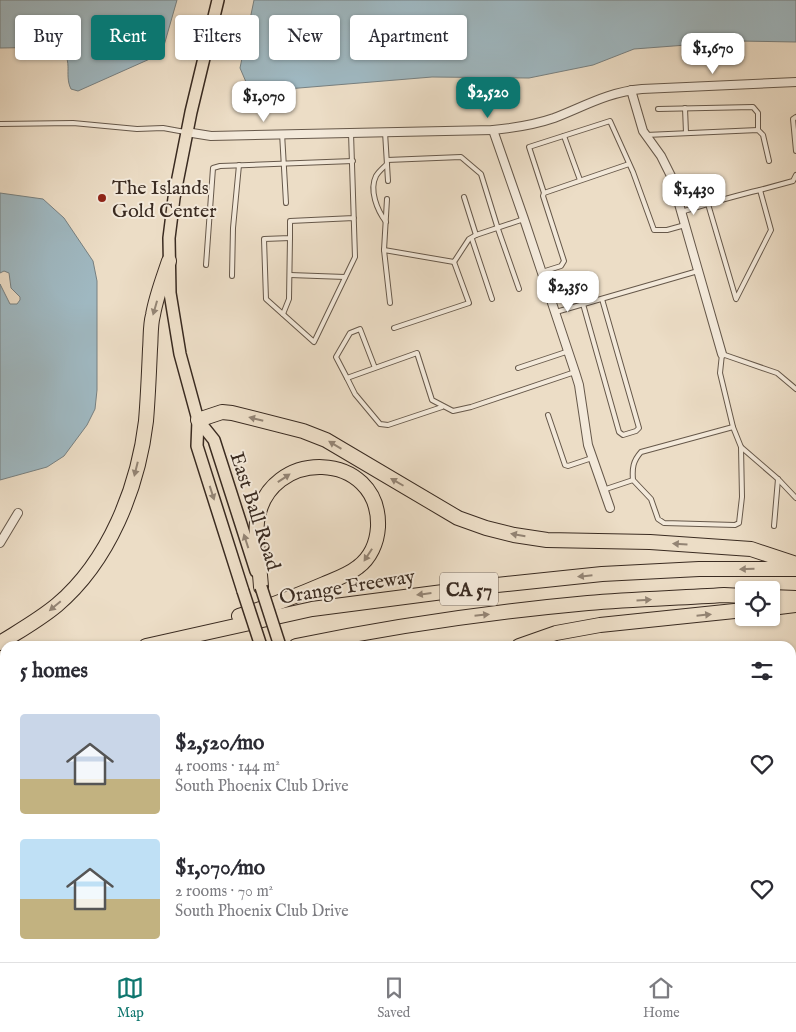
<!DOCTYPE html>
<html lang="en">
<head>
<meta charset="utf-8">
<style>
  body { margin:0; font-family:"IM FELL English",serif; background:#f2f2f3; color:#2b2b33; height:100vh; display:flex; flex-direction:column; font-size:19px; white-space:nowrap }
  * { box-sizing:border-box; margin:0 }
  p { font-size:16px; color:#7c7c81 }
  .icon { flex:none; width:28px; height:28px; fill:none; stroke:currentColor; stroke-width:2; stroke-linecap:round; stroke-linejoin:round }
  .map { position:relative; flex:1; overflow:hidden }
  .sheet { position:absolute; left:0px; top:641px; width:796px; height:321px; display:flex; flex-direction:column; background:#fff; border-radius:15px 15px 0 0; box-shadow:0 1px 4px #0004 }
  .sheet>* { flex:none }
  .banner { position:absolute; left:15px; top:15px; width:500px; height:45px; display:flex; gap:10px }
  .fabs { position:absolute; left:735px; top:581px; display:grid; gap:10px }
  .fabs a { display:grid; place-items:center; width:45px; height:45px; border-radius:5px; background:#fff; box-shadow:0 1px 4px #0004; font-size:25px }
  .price { position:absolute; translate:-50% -42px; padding:0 11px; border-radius:10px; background:#fff; color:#222; font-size:16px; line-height:32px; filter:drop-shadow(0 1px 2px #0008) }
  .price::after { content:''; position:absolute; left:50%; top:30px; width:15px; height:11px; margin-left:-8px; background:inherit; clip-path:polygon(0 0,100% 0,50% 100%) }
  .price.active { background:#0f766e; color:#fff }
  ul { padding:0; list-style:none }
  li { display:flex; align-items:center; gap:15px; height:125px; padding:0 20px }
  li span { display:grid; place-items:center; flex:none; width:140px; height:100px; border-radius:5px; color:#555 }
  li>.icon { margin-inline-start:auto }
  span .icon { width:60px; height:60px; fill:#fffc; stroke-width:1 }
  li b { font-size:21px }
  h2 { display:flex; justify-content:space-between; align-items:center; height:60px; padding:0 20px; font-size:21px }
  .tag { padding:0 18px; border-radius:5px; background:#fff; box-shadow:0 1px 4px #0004; font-size:18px; line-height:45px }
  .tag.active { background:#0f766e; color:#fff }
  .menu { display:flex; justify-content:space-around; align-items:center; height:70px; border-top:1px solid #e1e1e2; background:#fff; font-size:14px; color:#7c7c81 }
  .menu a { display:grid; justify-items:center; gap:2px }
  .menu .active { color:#0f766e }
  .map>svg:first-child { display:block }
</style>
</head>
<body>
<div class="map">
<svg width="796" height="962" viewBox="0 0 796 962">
  <rect width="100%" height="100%" fill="#ecddc6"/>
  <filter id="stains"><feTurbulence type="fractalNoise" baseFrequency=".004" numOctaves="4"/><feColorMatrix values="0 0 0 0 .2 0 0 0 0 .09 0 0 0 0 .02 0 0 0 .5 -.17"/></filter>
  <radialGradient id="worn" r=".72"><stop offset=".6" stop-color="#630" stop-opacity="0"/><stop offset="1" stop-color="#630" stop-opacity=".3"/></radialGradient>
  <!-- water -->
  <g fill="#9fb8c1" stroke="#778081">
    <path d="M0 0H177L163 49 152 58 78 91 71 89C63 73 76 58 56 47L0 48Z"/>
    <path d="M254 0H796V42L739 41 634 49 593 65 529 78 432 77 287 89 265 88 246 82 240 68Z"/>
    <path d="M0 193 43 199 64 218 93 261 97 281V390L95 409 87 425 64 456 47 467 0 480V284L10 304H17L20 300V297L11 288 9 273 4 271 0 273Z"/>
  </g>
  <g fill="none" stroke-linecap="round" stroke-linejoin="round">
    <defs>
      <g id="service">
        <path d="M685 108 686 133"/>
        <path d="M658 109 753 107 758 113V130"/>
        <path d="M796 117 793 119 796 151"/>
        <path d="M0 124 73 123 137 129 163 128 185 132"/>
        <path d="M385 132 388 181"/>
        <path d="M282 133 286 203"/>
        <path d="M351 133 355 257 314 342 266 299 264 239 290 238V221L354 218"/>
        <path d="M646 135 758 130 763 135 769 161"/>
        <path d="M564 136 580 180"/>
        <path d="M387 160 461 157 481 174 498 229 519 289"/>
        <path d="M760 190 793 181 796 175"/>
        <path d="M544 193 529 147 610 121 633 172 654 230H667L685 225"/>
        <path d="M464 197 476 235"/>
        <path d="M681 212C707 204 734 196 760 190L771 230 736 299 708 204"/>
        <path d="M386 222C377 210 369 190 376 176 379 171 383 168 387 164"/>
        <path d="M472 239 492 299"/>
        <path d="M384 250 387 199"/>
        <path d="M206 265 213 168 220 166 353 161"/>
        <path d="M542 272 561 266 564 261 543 196 544 193 629 164"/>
        <path d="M290 275 345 277"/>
        <path d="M232 276 233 228 239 165"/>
        <path d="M390 303 384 250 454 262 469 239 476 235 524 219"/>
        <path d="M583 304 619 432 623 435 636 431 639 428 602 299"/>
        <path d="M556 312 698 271"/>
        <path d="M283 314 289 299 290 238"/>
        <path d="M394 328 469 303 454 262"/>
        <path d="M375 368 360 329 350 333 336 357 347 378 417 353 432 400 453 411 471 407 575 372"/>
        <path d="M518 368 569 351"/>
        <path d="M347 378 355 394 380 424 388 425 442 407"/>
        <path d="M796 389 777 373 722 354 720 373 733 427 741 447 778 479 796 498"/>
        <path d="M548 415 565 465 568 466 592 458"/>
        <path d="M733 427 641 452C633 461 632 468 633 480L651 499 658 519 664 523 735 525 739 523 742 497 741 447"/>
        <path d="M603 490 633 480"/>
        <path d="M774 526 778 479"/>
        <path d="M791 695H796"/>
        <path d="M791 720 796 734"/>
        <path d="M791 845 796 847"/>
        <path d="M294 958 295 962"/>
      </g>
      <g id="minor">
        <path d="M631 90 643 131 661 156 671 176 722 354"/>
        <path d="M493 130 524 219 575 372 579 385 588 445 610 508"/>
        <path d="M186 132 211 136 493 130C513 128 534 125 554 118 585 106 608 92 642 89L796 82"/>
        <path d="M0 543 18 513"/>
        <path d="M0 923 5 922"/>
        <path d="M230 958 233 962"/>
        <path d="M468 958 470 962"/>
        <path d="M590 958 591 962"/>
        <path d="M700 958 702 962"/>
        <path d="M734 962H737"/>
      </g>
      <g id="primary">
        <path d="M218 0 191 112 174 198 169 238 170 293 180 354 198 420 197 446 243 591"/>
        <path d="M198 420 214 440 256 571"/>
        <path d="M362 958 363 962"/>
      </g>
      <g id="motorway">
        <path d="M198 420 222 412 232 413 303 431 326 440 458 518 486 528 514 535 547 540 650 542 751 549 796 564"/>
        <path d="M771 597 796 598"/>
        <path d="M771 608 796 605"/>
        <path d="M239 616C268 607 296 596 324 584 336 579 348 575 358 567 370 558 377 543 378 527 381 450 267 446 257 522 255 539 260 569 261 587"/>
        <path d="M0 643C19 631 39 620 57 605 109 561 138 488 146 421 148 397 149 373 150 349 151 338 150 326 153 315 156 297 163 279 169 261"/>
        <path d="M146 646 312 609 497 585 602 574 699 569H796"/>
        <path d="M296 646C393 626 490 612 588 603 633 599 679 598 724 595L744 596"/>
        <path d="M519 646 556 633 600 625 744 610"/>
        <path d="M0 687 5 685"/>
        <path d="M0 717 5 716"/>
        <path d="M0 759H5"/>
        <path d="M386 962 387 958"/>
      </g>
    </defs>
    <!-- service casing -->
    <use href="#service" stroke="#66584a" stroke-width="6"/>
    <!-- minor casing -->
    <use href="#minor" stroke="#66584a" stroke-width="10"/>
    <!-- primary casing -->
    <use href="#primary" stroke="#3a2b21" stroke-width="14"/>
    <!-- motorway casing -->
    <use href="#motorway" stroke="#3a2b21" stroke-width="16"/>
    <!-- service -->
    <use href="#service" stroke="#f3e9da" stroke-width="4"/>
    <!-- minor -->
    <use href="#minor" stroke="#f3e9da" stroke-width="8"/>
    <!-- primary -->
    <use href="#primary" stroke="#ecddc6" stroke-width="11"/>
    <!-- motorway -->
    <use href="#motorway" stroke="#ecddc6" stroke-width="14"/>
    <defs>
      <g id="primary-bridge">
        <path d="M261 587 280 646"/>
        <path d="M243 591 261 646"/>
      </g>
    </defs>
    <!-- primary-bridge casing -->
    <use href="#primary-bridge" stroke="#3a2b21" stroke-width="14" stroke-linecap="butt"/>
    <!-- primary-bridge -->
    <use href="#primary-bridge" stroke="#ecddc6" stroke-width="11"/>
  </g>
  <!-- one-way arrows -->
  <defs><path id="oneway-solid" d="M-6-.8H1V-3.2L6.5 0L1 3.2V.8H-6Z" transform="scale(1.25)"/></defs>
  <g fill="#938474">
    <use href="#oneway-solid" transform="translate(155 308) rotate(106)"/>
    <use href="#oneway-solid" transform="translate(256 419) rotate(-166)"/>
    <use href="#oneway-solid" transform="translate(335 445) rotate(-149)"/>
    <use href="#oneway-solid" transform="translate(136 469) rotate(104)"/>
    <use href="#oneway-solid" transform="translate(284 478) rotate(-34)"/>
    <use href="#oneway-solid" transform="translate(397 482) rotate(-150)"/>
    <use href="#oneway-solid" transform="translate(212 493) rotate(72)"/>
    <use href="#oneway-solid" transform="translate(518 535) rotate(-170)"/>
    <use href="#oneway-solid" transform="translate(246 541) rotate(-108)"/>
    <use href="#oneway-solid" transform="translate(680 544) rotate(-176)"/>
    <use href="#oneway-solid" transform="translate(368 555) rotate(123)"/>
    <use href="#oneway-solid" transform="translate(747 569) rotate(179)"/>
    <use href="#oneway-solid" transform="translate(585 576) rotate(174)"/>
    <use href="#oneway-solid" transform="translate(424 594) rotate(173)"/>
    <use href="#oneway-solid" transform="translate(644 600) rotate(-3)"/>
    <use href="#oneway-solid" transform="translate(55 606) rotate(140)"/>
    <use href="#oneway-solid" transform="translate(482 615) rotate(-6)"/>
    <use href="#oneway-solid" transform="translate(704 615) rotate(-6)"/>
  </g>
  <!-- markers -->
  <circle fill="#8f2418" stroke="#f3e9da" stroke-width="2" cx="102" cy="198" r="5"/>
  <g text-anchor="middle" stroke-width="4" stroke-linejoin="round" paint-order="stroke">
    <!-- shield labels -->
    <rect fill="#f3e9da" stroke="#726458" stroke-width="1" x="440" y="572.5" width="58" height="33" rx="4"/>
    <g font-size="19" font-weight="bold" fill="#3a2b21">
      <text x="469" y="596">CA 57</text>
    </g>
    <!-- poi labels -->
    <g font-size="20" fill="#3a2b21" stroke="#f3e9da" text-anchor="start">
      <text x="112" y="194">The Islands<tspan x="112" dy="23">Gold Center</tspan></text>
    </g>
    <!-- street labels -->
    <g font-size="20" fill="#3a2b21" stroke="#f3e9da">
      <text transform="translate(256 511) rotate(72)" y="7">East Ball Road</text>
      <text transform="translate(347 586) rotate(-9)" y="7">Orange Freeway</text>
    </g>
  </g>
  <rect width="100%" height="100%" filter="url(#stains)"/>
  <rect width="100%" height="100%" fill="url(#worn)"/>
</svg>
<div class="fabs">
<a><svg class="icon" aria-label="locate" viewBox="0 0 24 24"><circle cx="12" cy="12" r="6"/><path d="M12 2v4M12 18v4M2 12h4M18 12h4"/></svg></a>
</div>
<b class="price" style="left:713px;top:75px">$1,670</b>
<b class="price active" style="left:488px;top:119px">$2,520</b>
<b class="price" style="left:264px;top:123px">$1,070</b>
<b class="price" style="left:694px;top:216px">$1,430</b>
<b class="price" style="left:568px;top:313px">$2,350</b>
<div class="banner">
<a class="tag">Buy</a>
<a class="tag active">Rent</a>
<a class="tag">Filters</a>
<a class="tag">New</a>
<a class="tag">Apartment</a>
</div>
<section class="sheet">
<h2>5 homes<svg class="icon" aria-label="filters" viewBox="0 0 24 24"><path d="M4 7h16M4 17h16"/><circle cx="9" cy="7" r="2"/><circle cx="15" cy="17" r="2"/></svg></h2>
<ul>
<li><span style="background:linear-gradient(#c9d6e8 65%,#c2b280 0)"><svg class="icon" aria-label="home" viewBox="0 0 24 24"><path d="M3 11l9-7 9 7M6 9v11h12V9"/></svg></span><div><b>$2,520/mo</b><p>4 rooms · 144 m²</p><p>South Phoenix Club Drive</p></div><svg class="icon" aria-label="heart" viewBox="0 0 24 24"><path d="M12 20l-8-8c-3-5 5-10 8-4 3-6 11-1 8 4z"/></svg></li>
<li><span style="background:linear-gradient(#bfe0f5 60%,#c2b280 0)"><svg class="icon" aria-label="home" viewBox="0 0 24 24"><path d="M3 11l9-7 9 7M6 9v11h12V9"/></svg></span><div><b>$1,070/mo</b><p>2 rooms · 70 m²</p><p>South Phoenix Club Drive</p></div><svg class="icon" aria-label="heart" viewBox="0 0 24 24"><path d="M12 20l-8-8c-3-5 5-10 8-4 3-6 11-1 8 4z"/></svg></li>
</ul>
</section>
</div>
<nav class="menu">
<a class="active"><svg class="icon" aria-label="map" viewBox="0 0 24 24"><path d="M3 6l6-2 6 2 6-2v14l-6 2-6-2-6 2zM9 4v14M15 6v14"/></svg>Map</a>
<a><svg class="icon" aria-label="saved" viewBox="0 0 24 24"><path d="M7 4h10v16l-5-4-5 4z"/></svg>Saved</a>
<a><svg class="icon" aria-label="home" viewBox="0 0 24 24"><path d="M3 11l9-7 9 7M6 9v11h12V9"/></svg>Home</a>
</nav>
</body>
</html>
